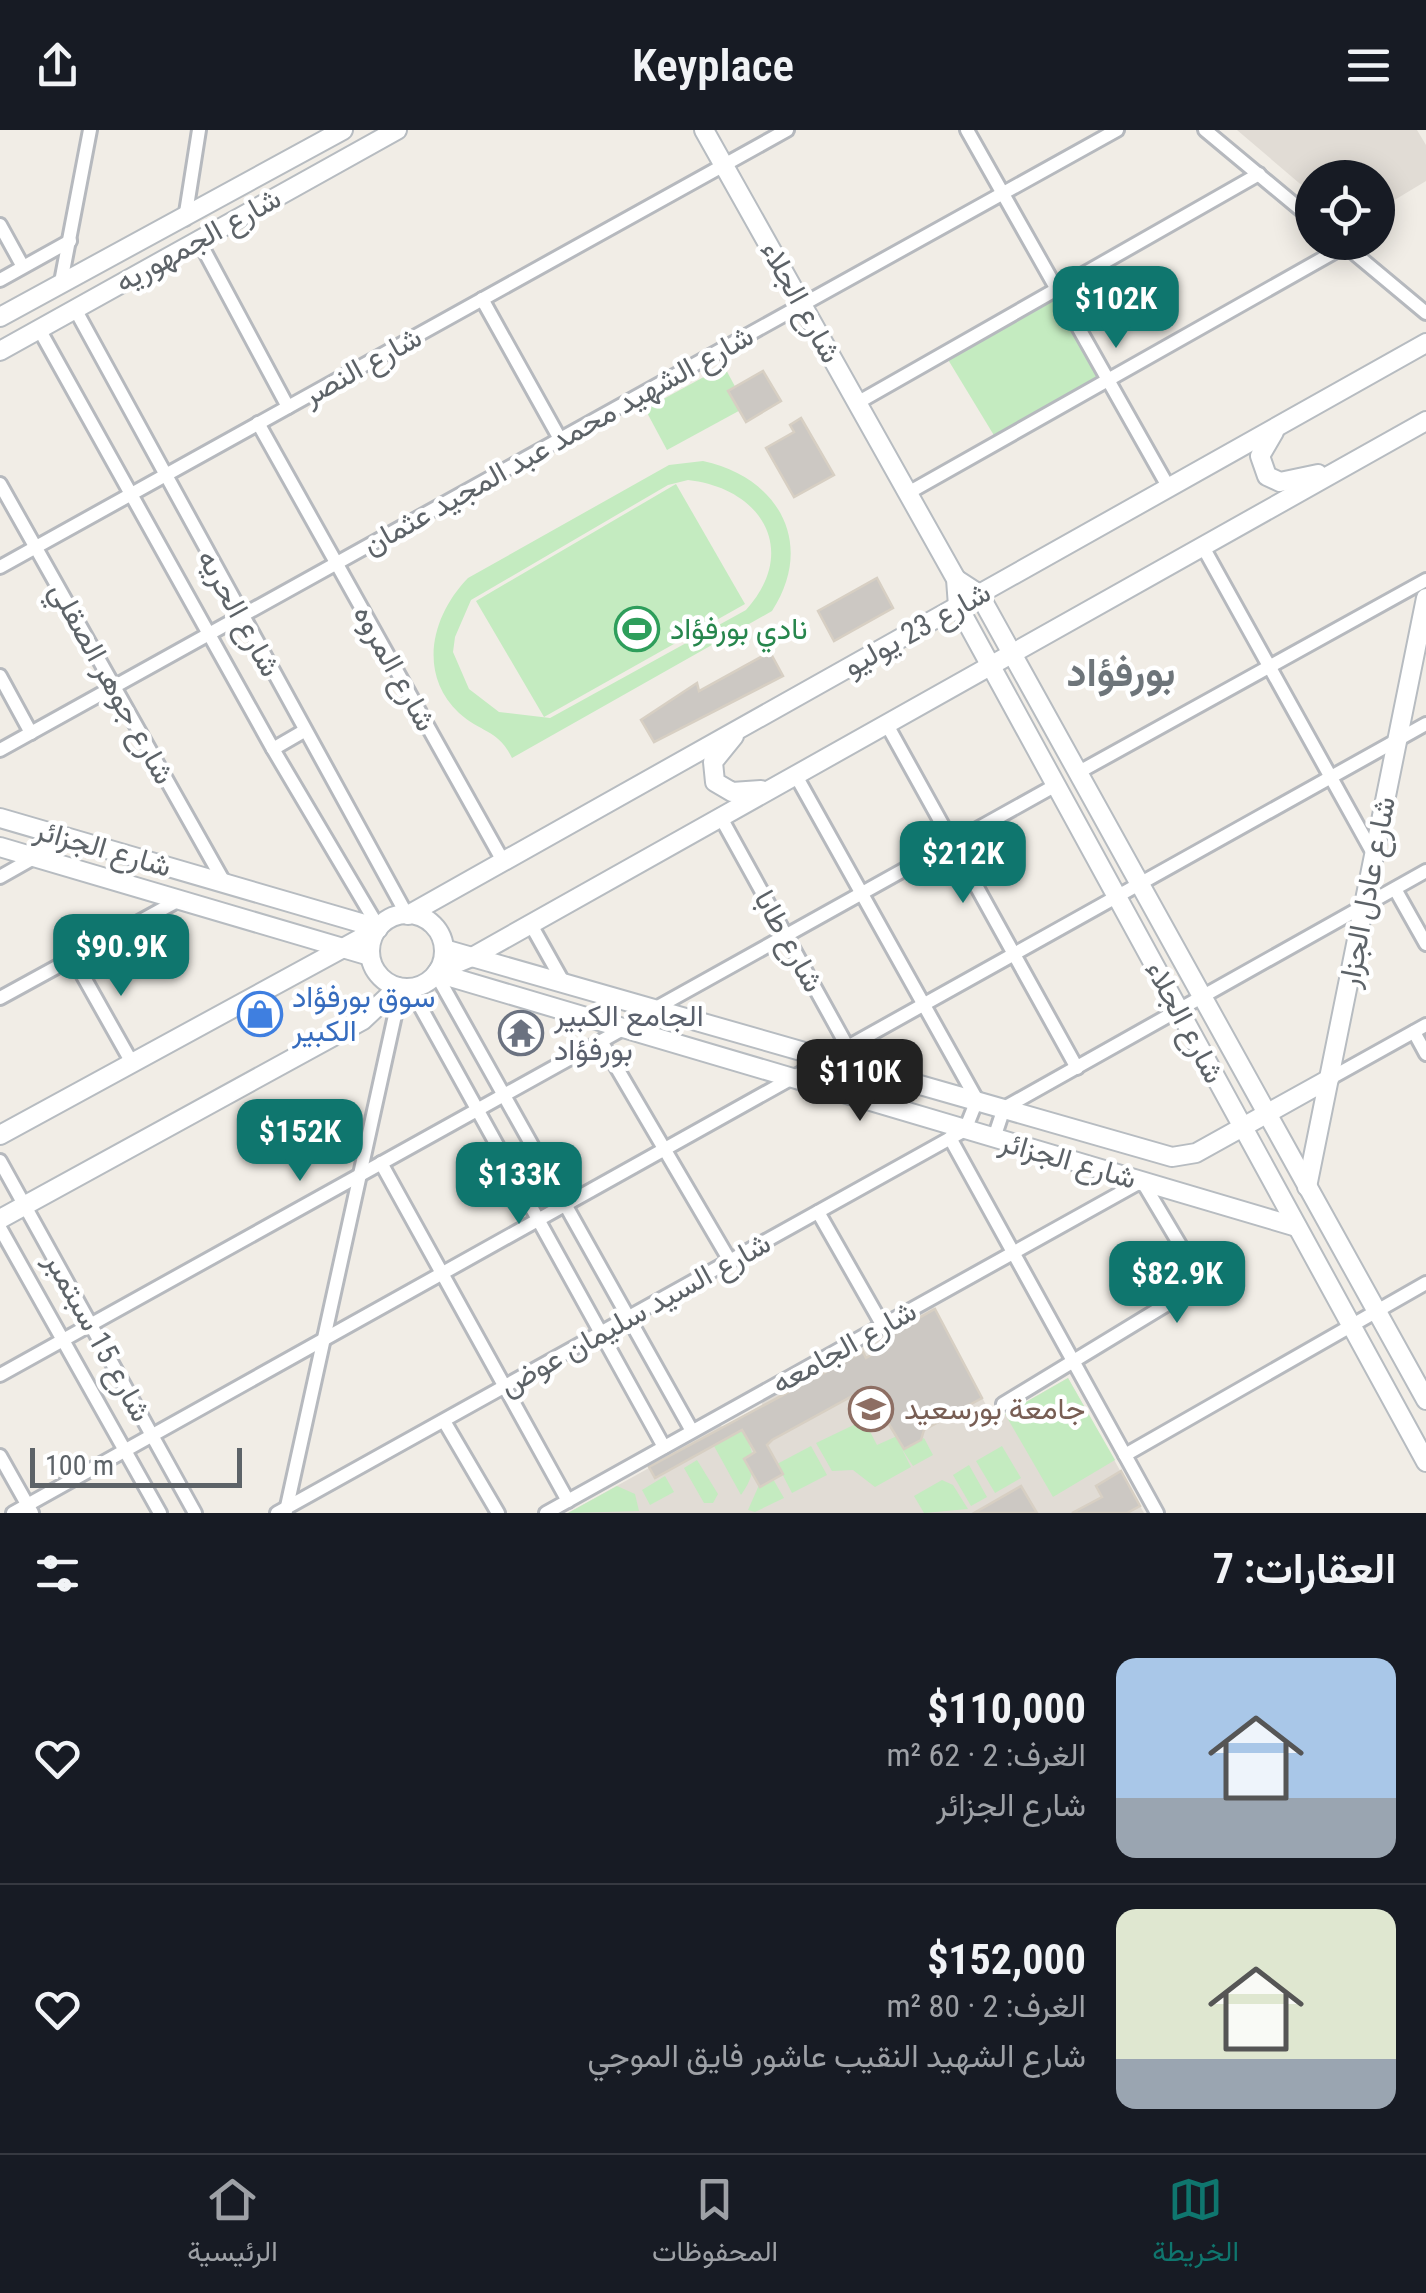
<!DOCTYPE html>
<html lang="ar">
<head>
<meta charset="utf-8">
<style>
  body { margin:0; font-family:"Roboto Condensed",Vazirmatn,sans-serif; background:#242831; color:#f1f3f6; direction:rtl; height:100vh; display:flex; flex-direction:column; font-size:38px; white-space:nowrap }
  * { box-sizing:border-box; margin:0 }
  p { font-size:32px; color:#9ea1a6 }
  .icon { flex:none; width:55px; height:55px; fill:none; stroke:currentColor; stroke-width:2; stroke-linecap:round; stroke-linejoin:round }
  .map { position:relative; height:1383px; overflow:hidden; direction:ltr }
  .drawer { display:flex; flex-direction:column; background:#171b24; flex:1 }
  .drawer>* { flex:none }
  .fabs { position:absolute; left:1295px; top:30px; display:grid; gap:20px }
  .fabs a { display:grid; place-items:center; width:100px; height:100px; border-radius:50%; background:#171b24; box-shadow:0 5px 25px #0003; font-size:50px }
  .scale { position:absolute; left:30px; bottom:25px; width:212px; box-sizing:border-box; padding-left:10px; border:5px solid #5d6368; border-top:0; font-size:28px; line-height:35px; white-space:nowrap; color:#5d6368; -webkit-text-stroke:8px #fff; paint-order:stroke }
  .price { position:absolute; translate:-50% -85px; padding:0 22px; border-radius:20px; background:#0f766e; color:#fff; font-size:32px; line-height:65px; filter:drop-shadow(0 2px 5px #0008) }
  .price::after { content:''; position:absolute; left:50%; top:60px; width:30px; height:22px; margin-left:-15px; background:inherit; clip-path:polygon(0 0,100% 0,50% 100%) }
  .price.current { background:#222; color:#fff }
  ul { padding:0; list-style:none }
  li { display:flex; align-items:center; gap:30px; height:250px; padding:0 30px }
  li+li { border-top:2px solid #363941 }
  li span { display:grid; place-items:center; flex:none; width:280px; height:200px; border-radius:20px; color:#555 }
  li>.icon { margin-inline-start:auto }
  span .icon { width:120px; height:120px; fill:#fffc; stroke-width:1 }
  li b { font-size:42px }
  h2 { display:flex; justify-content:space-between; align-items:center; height:120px; padding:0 30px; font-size:42px }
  header { display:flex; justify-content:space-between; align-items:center; height:130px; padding:0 30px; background:#171b24; font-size:45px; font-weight:600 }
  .tab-bar { display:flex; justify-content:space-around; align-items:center; height:140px; border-top:2px solid #363941; background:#171b24; font-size:28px; color:#9ea1a6 }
  .tab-bar a { display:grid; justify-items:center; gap:5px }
  .tab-bar .current { color:#0f766e }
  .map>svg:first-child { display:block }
</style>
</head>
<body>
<header><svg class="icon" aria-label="menu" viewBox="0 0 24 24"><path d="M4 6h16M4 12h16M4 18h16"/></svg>Keyplace<svg class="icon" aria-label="share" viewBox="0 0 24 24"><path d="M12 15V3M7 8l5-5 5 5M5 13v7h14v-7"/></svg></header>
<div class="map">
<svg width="1426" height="1383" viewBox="0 0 1426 1383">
  <rect width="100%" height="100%" fill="#f1ede6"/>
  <!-- education -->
  <g fill="#e1dcd5">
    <path d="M1237 0H1417L1426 15V51L1378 80V48H1312V64Z"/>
    <path d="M933 1175 994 1290 1068 1248 1144 1383H568L649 1338 646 1331 718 1291 722 1297 762 1275 761 1269Z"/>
  </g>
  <!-- green -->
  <g fill="#c4ebc0" fill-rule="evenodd">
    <path d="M1057 159 1107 250 998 312 944 223Z"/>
    <path d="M724 236 746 277 667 320 645 279Z"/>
    <path d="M703 331C778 347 816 413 772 481L512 628C498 599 481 603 459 583 417 543 432 485 468 448L669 335ZM688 350C761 358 800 420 746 480L550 588 499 582 469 559 453 522 455 507 471 470 668 355Z"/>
    <path d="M676 354 745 474 544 587 476 471Z"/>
    <path d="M1068 1248 1115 1330 1053 1367 1005 1284Z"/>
    <path d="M737 1289C753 1319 762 1336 741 1365L714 1316 727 1308 721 1298Z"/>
    <path d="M864 1290 877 1315 897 1306 904 1318 924 1308 933 1325 913 1336 902 1319 911 1337 875 1357 853 1340 832 1341 816 1313Z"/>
    <path d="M811 1316 827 1345 792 1363 777 1334Z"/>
    <path d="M1002 1316 1021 1348 995 1363 976 1331Z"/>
    <path d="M697 1330 718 1364 713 1373H704L684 1338Z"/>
    <path d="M969 1335 987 1367 971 1376 953 1345Z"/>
    <path d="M665 1346 674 1362 650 1375 642 1360Z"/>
    <path d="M773 1349 784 1368 755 1382 748 1380 759 1355Z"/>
    <path d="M942 1350 953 1355 968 1379 924 1383 914 1366Z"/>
    <path d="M617 1356 635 1364 639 1381 568 1383Z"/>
  </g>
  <!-- building -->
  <g fill="#ccc8c3" stroke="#d7cfc3" stroke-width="2.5">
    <path d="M763 241 781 271 746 292 728 261Z"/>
    <path d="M801 288 834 345 794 367 766 318 794 302 790 295Z"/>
    <path d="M877 448 893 478 834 511 818 481Z"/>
    <path d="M770 522 783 546 654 612 641 590 697 553 699 561Z"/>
    <path d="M935 1179 982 1268 924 1300 921 1310 904 1319 867 1258 772 1310 767 1315 783 1344 760 1357 744 1329 755 1322 742 1300 655 1348 649 1337 863 1222 866 1228 889 1214 885 1207Z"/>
    <path d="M1121 1341 1140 1376 1127 1383H1072L1102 1367 1096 1356Z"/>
    <path d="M1021 1356 1037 1383H974Z"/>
  </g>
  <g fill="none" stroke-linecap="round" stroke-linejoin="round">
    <defs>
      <g id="street">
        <path d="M967 0 1169 358"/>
        <path d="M1205 0 1312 89"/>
        <path d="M185 89 199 0"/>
        <path d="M0 95 22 135"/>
        <path d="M198 109 288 277"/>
        <path d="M1341 112 1426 183"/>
        <path d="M0 150 70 111"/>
        <path d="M61 152 90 0"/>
        <path d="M482 169 560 309"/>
        <path d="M75 179 407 785"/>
        <path d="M39 199 273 619 379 798"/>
        <path d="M857 273 1259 44"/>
        <path d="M258 293 503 731"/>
        <path d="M0 354 224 752"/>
        <path d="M908 363 1345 116"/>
        <path d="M1203 417 1374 725"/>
        <path d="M0 437 787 0"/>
        <path d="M0 546 31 603"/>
        <path d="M886 593 1077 938"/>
        <path d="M273 619 304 601"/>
        <path d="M0 620 1117 0"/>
        <path d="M1079 642 1426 450"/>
        <path d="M720 686 852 925"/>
        <path d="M0 747 69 708"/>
        <path d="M1395 759 1426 814"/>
        <path d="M530 793 562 850"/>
        <path d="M73 828 131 931"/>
        <path d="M436 844 692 1301"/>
        <path d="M410 858 664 1317"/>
        <path d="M0 868 179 770"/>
        <path d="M656 878 1056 655"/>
        <path d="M1414 902 1426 924"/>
        <path d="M601 911 730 1131"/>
        <path d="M1329 949 1426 895"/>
        <path d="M950 1008 1157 1383"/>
        <path d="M994 1008 1004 978 1426 741"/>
        <path d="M0 1031 195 1383"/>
        <path d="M381 1033 568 1371"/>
        <path d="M818 1082 883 1196"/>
        <path d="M0 1098 160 1383"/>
        <path d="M0 1245 621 900"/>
        <path d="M444 1291 498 1383"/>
        <path d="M1125 1325 1426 1153"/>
        <path d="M0 1326 32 1383"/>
        <path d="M286 1381 401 858"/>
        <path d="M13 1383 1426 594"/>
        <path d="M277 1383 965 1000 977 970 795 644"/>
        <path d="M546 1383 1142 1051 1195 1140 1192 1159 1003 1274"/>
      </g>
      <g id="secondary">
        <path d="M704 0 956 449 958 476 1426 1332"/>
        <path d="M0 187 343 0"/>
        <path d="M0 221 397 0"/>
        <path d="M1274 302 1260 326 1267 346 1280 352 1318 344"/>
        <path d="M956 449 979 464 1426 1270"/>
        <path d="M734 606 713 632 715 652 732 662 761 660"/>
        <path d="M0 688 378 798"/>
        <path d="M0 717 370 826"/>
        <circle cx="407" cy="821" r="37"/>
        <path d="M408 785 1426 213"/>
        <path d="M444 819 1172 1027 1196 1023 1329 949"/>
        <path d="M438 841 474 826 1426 291"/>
        <path d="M437 843 1297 1097"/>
        <path d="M0 1005 378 799"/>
        <path d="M1307 1057 1426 468"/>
        <path d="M0 1089 363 890 398 857"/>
      </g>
    </defs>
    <!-- street casing -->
    <use href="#street" stroke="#b6b9be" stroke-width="18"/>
    <!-- secondary casing -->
    <use href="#secondary" stroke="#b7bcc1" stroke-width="22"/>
    <!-- street -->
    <use href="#street" stroke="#fff" stroke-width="12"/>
    <!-- secondary -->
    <use href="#secondary" stroke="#fff" stroke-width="18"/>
  </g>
  <!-- icons -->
  <defs>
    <symbol id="stadium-ring" viewBox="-11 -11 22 22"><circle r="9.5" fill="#fff" stroke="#2e9e5b" stroke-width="1.5"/><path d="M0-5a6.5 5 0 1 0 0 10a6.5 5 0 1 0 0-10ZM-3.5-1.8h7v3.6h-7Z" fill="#2e9e5b"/></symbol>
    <symbol id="shop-ring" viewBox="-11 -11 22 22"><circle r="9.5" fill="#fff" stroke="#3f7fe0" stroke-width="1.5"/><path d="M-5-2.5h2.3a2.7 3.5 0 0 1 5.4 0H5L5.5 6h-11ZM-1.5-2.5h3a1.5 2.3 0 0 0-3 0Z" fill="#3f7fe0"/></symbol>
    <symbol id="temple-ring" viewBox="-11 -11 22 22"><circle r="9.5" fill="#fff" stroke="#6b7280" stroke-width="1.5"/><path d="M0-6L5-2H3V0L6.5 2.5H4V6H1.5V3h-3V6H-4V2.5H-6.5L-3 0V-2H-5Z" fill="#6b7280"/></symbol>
    <symbol id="university-ring" viewBox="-11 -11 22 22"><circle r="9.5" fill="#fff" stroke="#8d6e63" stroke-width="1.5"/><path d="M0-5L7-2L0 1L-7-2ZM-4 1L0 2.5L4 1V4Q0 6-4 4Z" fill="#8d6e63"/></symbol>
  </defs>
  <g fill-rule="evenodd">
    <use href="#stadium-ring" x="612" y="474" width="50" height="50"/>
    <use href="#shop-ring" x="235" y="859" width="50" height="50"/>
    <use href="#temple-ring" x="496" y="878" width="50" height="50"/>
    <use href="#university-ring" x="846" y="1254" width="50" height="50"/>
  </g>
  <g text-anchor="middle" stroke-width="9" stroke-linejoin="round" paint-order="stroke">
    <!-- street labels -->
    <g font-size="30" fill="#5d6368" stroke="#fff">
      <text transform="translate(198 110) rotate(-29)" y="10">شارع الجمهوريه</text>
      <text transform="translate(801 172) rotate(61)" y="10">شارع الجلاء</text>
      <text transform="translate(362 236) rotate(-29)" y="10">شارع النصر</text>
      <text transform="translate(558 310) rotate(-29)" y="10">شارع الشهيد محمد عبد المجيد عثمان</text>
      <text transform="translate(239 483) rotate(61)" y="10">شارع الحريه</text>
      <text transform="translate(917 499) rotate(-29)" y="10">شارع 23 يوليو</text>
      <text transform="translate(395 538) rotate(61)" y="10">شارع المروه</text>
      <text transform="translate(112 553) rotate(61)" y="10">شارع جوهر الصقلي</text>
      <text transform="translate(103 718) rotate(16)" y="10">شارع الجزائر</text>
      <text transform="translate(1367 762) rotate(-79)" y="10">شارع عادل الجزار</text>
      <text transform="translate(789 811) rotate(61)" y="10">شارع طابا</text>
      <text transform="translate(1185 892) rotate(62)" y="10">شارع الجلاء</text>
      <text transform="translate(1068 1030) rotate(16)" y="10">شارع الجزائر</text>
      <text transform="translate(635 1184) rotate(-29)" y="10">شارع السيد سليمان عوض</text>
      <text transform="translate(98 1207) rotate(61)" y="10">شارع 15 سبتمبر</text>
      <text transform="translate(844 1217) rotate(-29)" y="10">شارع الجامعه</text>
    </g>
    <!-- leisure labels -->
    <g font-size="30" fill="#27864d" stroke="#fff" text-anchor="start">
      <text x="670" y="509">نادي بورفؤاد</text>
    </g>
    <!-- shop labels -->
    <g font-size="30" fill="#366cbe" stroke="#fff" text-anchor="start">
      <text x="292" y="877">سوق بورفؤاد<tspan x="292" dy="34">الكبير</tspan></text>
    </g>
    <!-- worship labels -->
    <g font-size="30" fill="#5b616d" stroke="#fff" text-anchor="start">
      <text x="554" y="896">الجامع الكبير<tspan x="554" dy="34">بورفؤاد</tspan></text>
    </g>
    <!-- education labels -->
    <g font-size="30" fill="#785e54" stroke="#fff" text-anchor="start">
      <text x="904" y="1289">جامعة بورسعيد</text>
    </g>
    <!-- district labels -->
    <g font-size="40" font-weight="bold" fill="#6e757a" stroke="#fff">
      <text x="1121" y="556">بورفؤاد</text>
    </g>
  </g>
</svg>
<div class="fabs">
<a><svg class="icon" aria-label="locate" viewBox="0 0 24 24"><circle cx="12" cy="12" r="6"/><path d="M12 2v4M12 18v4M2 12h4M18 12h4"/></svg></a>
</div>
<div class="scale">100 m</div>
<b class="price" style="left:1116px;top:221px">$102K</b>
<b class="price" style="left:963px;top:776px">$212K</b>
<b class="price" style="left:121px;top:869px">$90.9K</b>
<b class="price current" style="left:860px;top:994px">$110K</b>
<b class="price" style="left:300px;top:1054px">$152K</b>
<b class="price" style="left:519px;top:1097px">$133K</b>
<b class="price" style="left:1177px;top:1196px">$82.9K</b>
</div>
<section class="drawer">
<h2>العقارات: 7<svg class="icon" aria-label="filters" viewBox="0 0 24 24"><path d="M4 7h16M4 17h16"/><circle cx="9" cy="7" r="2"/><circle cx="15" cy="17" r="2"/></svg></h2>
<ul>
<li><span style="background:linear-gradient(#a9c7e8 70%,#9aa5b1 0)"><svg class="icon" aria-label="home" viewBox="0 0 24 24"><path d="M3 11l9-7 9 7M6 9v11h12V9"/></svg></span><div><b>$110,000</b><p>الغرف: 2 · 62 m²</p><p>شارع الجزائر</p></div><svg class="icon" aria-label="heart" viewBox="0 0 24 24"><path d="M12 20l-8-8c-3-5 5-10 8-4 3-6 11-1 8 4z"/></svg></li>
<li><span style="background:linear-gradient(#dfe7d0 75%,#9aa5b1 0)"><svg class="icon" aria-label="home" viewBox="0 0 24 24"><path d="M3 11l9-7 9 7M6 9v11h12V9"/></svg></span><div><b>$152,000</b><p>الغرف: 2 · 80 m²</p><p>شارع الشهيد النقيب عاشور فايق الموجي</p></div><svg class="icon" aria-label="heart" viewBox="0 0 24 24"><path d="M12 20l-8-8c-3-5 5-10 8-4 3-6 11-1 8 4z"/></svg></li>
</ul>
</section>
<nav class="tab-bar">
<a class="current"><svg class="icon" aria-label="map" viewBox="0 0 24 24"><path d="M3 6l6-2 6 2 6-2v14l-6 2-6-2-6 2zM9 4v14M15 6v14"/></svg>الخريطة</a>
<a><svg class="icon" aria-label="saved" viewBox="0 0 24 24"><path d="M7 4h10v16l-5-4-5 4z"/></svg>المحفوظات</a>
<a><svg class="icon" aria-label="home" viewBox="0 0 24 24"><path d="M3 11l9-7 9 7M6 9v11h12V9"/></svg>الرئيسية</a>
</nav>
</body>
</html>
